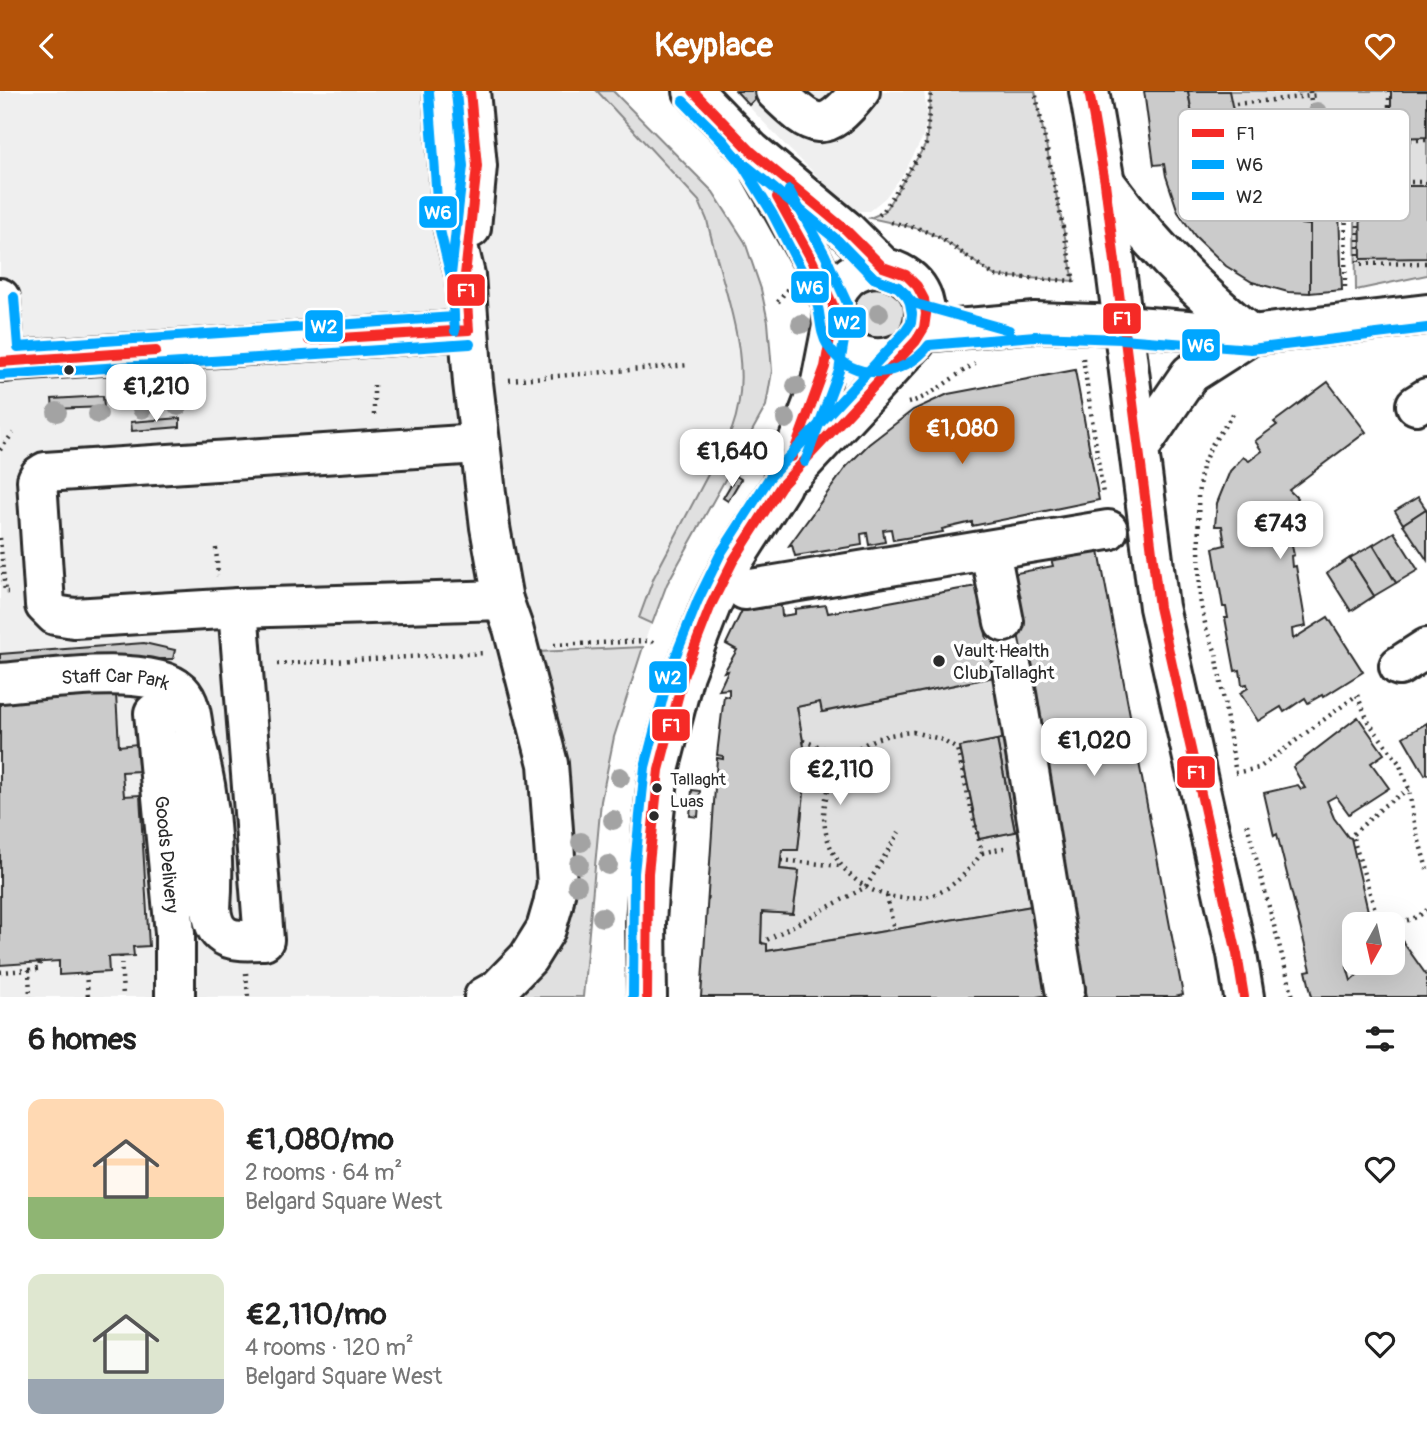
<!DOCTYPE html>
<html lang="en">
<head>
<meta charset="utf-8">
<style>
  body { margin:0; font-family:Pangolin,sans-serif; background:#f6f6f6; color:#222; height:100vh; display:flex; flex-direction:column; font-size:26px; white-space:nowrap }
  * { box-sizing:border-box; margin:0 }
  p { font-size:23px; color:#767676 }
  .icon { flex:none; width:38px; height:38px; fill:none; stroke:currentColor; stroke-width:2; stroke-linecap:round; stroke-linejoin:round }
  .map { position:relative; height:906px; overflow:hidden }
  .panel { display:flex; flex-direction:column; background:#fff; flex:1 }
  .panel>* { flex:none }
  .needle { width:46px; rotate:188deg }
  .controls { position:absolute; left:1342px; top:821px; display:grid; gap:14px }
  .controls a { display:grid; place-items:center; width:63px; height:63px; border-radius:14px; background:#fff; box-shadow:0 7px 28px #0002; font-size:35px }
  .price { position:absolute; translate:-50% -60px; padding:0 16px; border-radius:14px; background:#fff; color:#222; font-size:23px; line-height:46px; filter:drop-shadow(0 2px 4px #0008) }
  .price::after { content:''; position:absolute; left:50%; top:42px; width:21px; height:16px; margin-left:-10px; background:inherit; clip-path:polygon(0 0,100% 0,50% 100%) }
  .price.selected { background:#b45309; color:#fff }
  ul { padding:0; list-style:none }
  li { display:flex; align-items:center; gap:21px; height:175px; padding:0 28px }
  li span { display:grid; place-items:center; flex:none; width:196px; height:140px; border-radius:14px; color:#555 }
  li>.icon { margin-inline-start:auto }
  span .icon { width:84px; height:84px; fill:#fffc; stroke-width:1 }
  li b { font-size:30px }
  h2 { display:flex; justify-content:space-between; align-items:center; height:84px; padding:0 28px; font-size:30px }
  header { display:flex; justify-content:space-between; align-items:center; height:91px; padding:0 28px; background:#b45309; color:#fff; font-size:32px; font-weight:700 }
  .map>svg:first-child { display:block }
</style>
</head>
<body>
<header><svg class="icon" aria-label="back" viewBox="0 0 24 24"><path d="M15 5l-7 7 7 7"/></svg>Keyplace<svg class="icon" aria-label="heart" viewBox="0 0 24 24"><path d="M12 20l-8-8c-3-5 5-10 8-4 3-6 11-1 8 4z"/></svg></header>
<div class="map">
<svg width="1427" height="906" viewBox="0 0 1427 906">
  <rect width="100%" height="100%" fill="#fff"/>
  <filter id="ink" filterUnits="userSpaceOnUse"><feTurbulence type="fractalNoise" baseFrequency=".0143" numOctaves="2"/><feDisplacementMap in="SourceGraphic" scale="14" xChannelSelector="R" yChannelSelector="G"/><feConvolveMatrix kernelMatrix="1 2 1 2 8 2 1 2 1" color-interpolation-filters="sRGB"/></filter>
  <g filter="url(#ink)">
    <!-- built -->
    <g fill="#efefef">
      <path d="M0 0H613L713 101 745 151 761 198 768 231 772 280 766 315 667 493 646 546 614 646 607 677 596 751 553 906H0Z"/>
      <path d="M734 0H924L927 25 923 46 904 82 885 107 869 120H858L845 111 789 58Z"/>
    </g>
    <!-- green -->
    <g fill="#e0e0e0" stroke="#868686" stroke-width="2">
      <path d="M597 0H613L713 101 745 151 761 198 768 231 772 280 766 315 667 493 652 533 639 527 654 486 732 338C757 270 722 197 707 129L699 110Z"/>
      <path d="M931 0H1035L1074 190 995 185 939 146 920 138 870 127 884 121 926 53Z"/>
      <path d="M1229 0H1296L1297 2 1312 0H1427V184L1356 199 1355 121H1310V134L1301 133 1302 123 1247 73 1241 72 1240 59 1236 58 1230 29Z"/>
      <path d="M878 178 923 222 877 266 836 214Z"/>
      <path d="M643 556 614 646 601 710 583 906H497L530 876 564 660 560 637 538 561Z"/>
      <path d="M994 586 1006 647 960 657 979 748 1024 739 1038 814 767 860V853L761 852 762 821 793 823 799 780 780 778 782 759H798L807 673 797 616 820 611 823 621Z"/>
    </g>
    <!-- building -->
    <g fill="#cbcbcb" stroke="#2b2b2b" stroke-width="2">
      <path d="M736 0H763L749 14Z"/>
      <path d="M1144 0H1188L1194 34 1230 29 1236 58 1240 59 1241 72 1247 73 1302 124 1301 133 1310 134V202L1288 201 1252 191 1226 175 1195 145 1178 121 1166 85 1164 73 1154 74Z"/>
      <path d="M1188 0H1229L1235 29 1194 34Z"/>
      <path d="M1391 0H1427V46L1391 47Z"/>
      <path d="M1360 95H1427V167L1361 168Z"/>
      <path d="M1310 121H1339L1342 199 1310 202Z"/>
      <path d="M1075 279 1099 409 972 435V431L942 438 943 441 893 449 891 438 883 439 885 451 869 454 867 442 861 443 862 454 795 465 792 454 788 456 847 375 869 353 913 319 948 303Z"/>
      <path d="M1328 291 1366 341 1289 399 1297 407 1286 428 1294 464 1291 465 1292 476 1296 475 1306 535 1292 538 1293 548 1328 526 1363 581 1323 606 1322 604 1308 612 1305 607 1284 621 1281 616 1258 630 1240 602 1248 597 1247 593 1242 594 1240 579 1235 580 1225 527H1228L1226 516H1223L1213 457 1225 454 1222 435H1215L1217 412 1230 380 1243 366 1249 370 1262 360 1255 350 1277 334 1274 331Z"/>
      <path d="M103 305 104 316 53 318 52 308Z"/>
      <path d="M180 327V336L132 340 131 331Z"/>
      <path d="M736 385 741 388 728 410 723 407Z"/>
      <path d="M1418 406 1426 418 1403 433 1395 420Z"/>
      <path d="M1426 418 1427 420V469L1403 433Z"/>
      <path d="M1394 441 1418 479 1396 492 1373 454Z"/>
      <path d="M1373 454 1396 492 1374 505 1350 467Z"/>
      <path d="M1098 455 1183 904 1175 906H1087L1007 484 1053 475 1050 464Z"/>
      <path d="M1350 467 1374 505 1351 520 1327 482Z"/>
      <path d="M977 495 994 586 822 621 820 611 797 616 807 673 798 759H782L780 778 799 780 793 823 762 821 761 852 767 853V860L1038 814 1055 903 1036 906H701L717 667 723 668V665L717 664 724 605 729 606V598L719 599 728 580 724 581 737 559 726 553 746 511 759 518 781 514 782 525 795 523V518L826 514 828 522Z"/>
      <path d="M144 552 175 559 173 568H114L0 575V563Z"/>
      <path d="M114 568 119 655 137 653 139 680 122 681 124 705 140 704 149 855 133 856 134 865 108 866 109 881 59 884V870L0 874V575Z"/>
      <path d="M1358 626 1384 663 1371 672 1389 697 1349 723 1336 705 1327 710 1334 727 1348 746 1351 747 1371 833H1354V872H1363L1347 876 1351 890 1370 872H1393V852L1400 847 1427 885V906H1312L1306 880 1311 879 1277 743 1274 745 1264 702 1298 694 1301 698 1305 697 1293 676Z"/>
      <path d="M1427 632V683L1425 684 1403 646Z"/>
      <path d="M1006 647 1024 739 1015 741 997 649Z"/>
      <path d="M997 649 1015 741 979 748 960 656Z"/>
      <path d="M692 699 700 700 698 726 690 725Z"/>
    </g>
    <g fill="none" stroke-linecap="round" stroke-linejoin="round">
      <defs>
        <g id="minor">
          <path d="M443 0 453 134 465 184 473 292 490 436 503 509 513 537 548 673 557 792 553 814 546 838 528 867 498 898 484 906"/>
          <path d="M470 0 477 75 471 137"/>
          <path d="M693 0 751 60 846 139 883 176"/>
          <path d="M775 0C814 38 824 45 860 0"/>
          <path d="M1089 0 1105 92 1159 516 1237 863 1244 906"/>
          <path d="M762 80 813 171 833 214"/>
          <path d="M1107 94C1149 151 1196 200 1251 244"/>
          <path d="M0 207 5 271"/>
          <path d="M922 241 1035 231 1123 234 1251 244 1427 223"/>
          <path d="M0 271 469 239"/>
          <path d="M1416 314 1427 307"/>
          <path d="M479 353 45 381 39 385 37 389 45 514 55 524 74 527 238 517 503 509"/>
          <path d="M1139 358 1190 283 1251 244"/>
          <path d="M794 381 916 250C954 188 860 146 836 204 832 214 832 226 835 236 847 268 877 274 906 260"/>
          <path d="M990 460 1004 531"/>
          <path d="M745 499 1108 439"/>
          <path d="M1399 575 1427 557"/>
          <path d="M1012 578 1065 898"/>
          <path id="s1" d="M0 592C40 589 151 572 180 600 191 611 192 630 194 645"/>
          <path id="s2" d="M154 622 175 842V906"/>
          <path d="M194 645C210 702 215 759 211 818 207 807 200 794 198 782 188 740 191 688 194 645Z"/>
          <path d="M211 818C215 852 235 850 264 849L238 517"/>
          <path d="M647 906 646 831 653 733 659 679 684 583 711 514 733 470 781 395 821 291 833 230"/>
        </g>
      </defs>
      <!-- minor casing -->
      <use href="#minor" stroke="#2b2b2b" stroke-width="44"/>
      <!-- path -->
      <g stroke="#2b2b2b" stroke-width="4.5" stroke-dasharray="2 5" stroke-linecap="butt">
        <path d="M1310 0 1314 44 1304 57 1346 93 1345 197"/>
        <path d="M1389 0V49H1427"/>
        <path d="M1236 13 1319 4"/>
        <path d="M1427 91H1358V173L1427 172"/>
        <path d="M879 124 883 121 926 53 931 0"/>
        <path d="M891 131 920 138 939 146 995 185 1074 190 1035 0"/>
        <path d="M1306 134V116H1346"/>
        <path d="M778 211 788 197"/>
        <path d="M1083 267 1103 403"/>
        <path d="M509 289 690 274"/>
        <path d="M374 294V325"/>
        <path d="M908 312C934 305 952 285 975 273"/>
        <path d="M1233 323 1211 355 1202 375 1198 404 1200 508 1206 537 1216 562 1235 677"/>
        <path d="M0 359 13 342"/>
        <path d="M0 447 5 501H8"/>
        <path d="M216 457 218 485"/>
        <path d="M554 554 645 550H651L656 554"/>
        <path d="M277 573 485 562"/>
        <path d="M913 641 940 648 957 658 982 762C970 777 960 790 944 799 932 806 916 808 902 807 843 802 805 740 834 686 853 652 877 644 913 641Z"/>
        <path d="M803 650 848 665"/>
        <path d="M1235 682 1259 677 1357 604 1369 632 1399 672 1409 698 1414 732 1427 778"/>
        <path d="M1409 698 1385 714 1352 744 1377 825C1395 833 1411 832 1427 819"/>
        <path d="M1247 733 1293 906"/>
        <path d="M982 762 1008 756"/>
        <path d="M781 769 840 775"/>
        <path d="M887 805 894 839"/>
        <path d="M761 852 866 796 899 741"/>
        <path d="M121 865 123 906"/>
        <path d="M29 879 39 878 40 871"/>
        <path d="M0 881 29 879 30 906"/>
        <path d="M86 882 88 906"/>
        <path d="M246 882 248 906"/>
      </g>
      <!-- minor -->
      <use href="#minor" stroke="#fff" stroke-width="38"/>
      <defs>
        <g id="bus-1">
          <path d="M1089 0 1105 92 1159 516 1237 863 1244 906"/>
          <path d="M777 106 813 171 833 214V230L825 276 792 366"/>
          <path d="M309 249 469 239 465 184 477 75 470 0"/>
          <path d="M0 271 156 260"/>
          <path d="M647 906 648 782 659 679 684 583 711 514 733 470 781 395 916 250 924 237 926 223 924 208 917 195 906 184 883 176 846 139 751 60 693 0"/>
        </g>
        <g id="bus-2">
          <path d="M429 1 439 135 451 186 455 240"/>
          <path d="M683 10 722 48 740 70 772 122 814 203C822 220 818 240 828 255 852 293 905 287 929 254L1035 245 1122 248 1251 258 1427 237"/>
          <path d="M783 105 837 149 874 187 898 196 913 212 1009 239"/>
          <path d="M0 284 470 253"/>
        </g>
        <g id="bus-3">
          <path d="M789 99 825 164 847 212V231L839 280 805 371"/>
          <path d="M14 206 18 256 454 226 451 184 463 75 456 1"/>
          <path d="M633 906 634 782 645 676 670 579 698 509 721 462 770 386 905 241 911 232 912 223 910 212 906 203 898 196 874 187 837 149 742 71 683 10"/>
        </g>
      </defs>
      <!-- bus-1 casing -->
      <use href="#bus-1" stroke="#fff" stroke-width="16"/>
      <!-- bus-2 casing -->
      <use href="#bus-2" stroke="#fff" stroke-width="16"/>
      <!-- bus-3 casing -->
      <use href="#bus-3" stroke="#fff" stroke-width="16"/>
      <!-- bus-1 -->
      <use href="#bus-1" stroke="#f52a26" stroke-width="10"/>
      <!-- bus-2 -->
      <use href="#bus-2" stroke="#00a6ff" stroke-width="10"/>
      <!-- bus-3 -->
      <use href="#bus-3" stroke="#00a6ff" stroke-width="10"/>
    </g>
    <!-- trees -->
    <g fill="#a3a3a3">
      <circle cx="1317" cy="21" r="10"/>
      <circle cx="879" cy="222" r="10"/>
      <circle cx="801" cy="233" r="10"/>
      <circle cx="796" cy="295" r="10"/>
      <circle cx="178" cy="315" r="10"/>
      <circle cx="142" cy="318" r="10"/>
      <circle cx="57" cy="321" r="10"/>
      <circle cx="98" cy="323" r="10"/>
      <circle cx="786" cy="328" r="10"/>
      <circle cx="772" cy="358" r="10"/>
      <circle cx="620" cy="686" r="10"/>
      <circle cx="613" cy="729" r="10"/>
      <circle cx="581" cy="751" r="10"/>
      <circle cx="579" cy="773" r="10"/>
      <circle cx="608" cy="774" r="10"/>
      <circle cx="577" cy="794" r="10"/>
      <circle cx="602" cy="826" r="10"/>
    </g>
  </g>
  <!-- markers -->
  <g fill="#2b2b2b" stroke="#fff" stroke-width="2.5">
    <circle cx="69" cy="279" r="6"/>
    <circle cx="939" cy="570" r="7"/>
    <circle cx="657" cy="697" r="6"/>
    <circle cx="654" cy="725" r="6"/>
  </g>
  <g text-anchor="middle" stroke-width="7" stroke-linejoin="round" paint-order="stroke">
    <!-- bus labels -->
    <g font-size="17" fill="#2b2b2b" stroke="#fff" text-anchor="start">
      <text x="670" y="694">Tallaght<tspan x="670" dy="22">Luas</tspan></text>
    </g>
    <!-- poi labels -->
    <g font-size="19" fill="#2b2b2b" stroke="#fff" text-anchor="start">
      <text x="953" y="566">Vault Health<tspan x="953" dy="22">Club Tallaght</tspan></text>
    </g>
    <!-- street labels -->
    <g font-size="19" fill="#2b2b2b" stroke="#fff">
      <text dy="7" stroke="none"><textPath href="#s1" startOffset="116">Staff Car Park</textPath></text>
      <text dy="7" stroke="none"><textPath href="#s2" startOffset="142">Goods Delivery</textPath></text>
    </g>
  </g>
  <!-- legend -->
  <rect x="1178" y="18" width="232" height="112" rx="10" fill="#fff" stroke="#bfbfbf" stroke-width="2"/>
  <rect x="1192" y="38" width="32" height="8" fill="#f52a26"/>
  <rect x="1192" y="69" width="32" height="9" fill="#00a6ff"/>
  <rect x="1192" y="101" width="32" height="8" fill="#00a6ff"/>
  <g font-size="19" fill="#2b2b2b">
    <text x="1236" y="49">F1</text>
    <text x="1236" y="80">W6</text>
    <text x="1236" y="112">W2</text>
  </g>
  <g stroke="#fff" stroke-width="2.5">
    <rect x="418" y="104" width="40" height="34" rx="7" fill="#00a6ff"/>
    <rect x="790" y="179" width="40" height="34" rx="7" fill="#00a6ff"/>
    <rect x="446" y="182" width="40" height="34" rx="7" fill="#f52a26"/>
    <rect x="1102" y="211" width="40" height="33" rx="7" fill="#f52a26"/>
    <rect x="827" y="215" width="40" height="33" rx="7" fill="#00a6ff"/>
    <rect x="304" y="218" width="40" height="34" rx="7" fill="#00a6ff"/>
    <rect x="1181" y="237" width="40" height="34" rx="7" fill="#00a6ff"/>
    <rect x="648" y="569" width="40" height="34" rx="7" fill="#00a6ff"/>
    <rect x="651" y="617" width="40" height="34" rx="7" fill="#f52a26"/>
    <rect x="1176" y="664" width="40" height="34" rx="7" fill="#f52a26"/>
  </g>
  <g font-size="19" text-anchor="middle" font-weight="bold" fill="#fff">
    <text x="438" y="128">W6</text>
    <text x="810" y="203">W6</text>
    <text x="466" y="206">F1</text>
    <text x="1122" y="234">F1</text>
    <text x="847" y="238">W2</text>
    <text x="324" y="242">W2</text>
    <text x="1201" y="261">W6</text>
    <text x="668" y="593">W2</text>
    <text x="671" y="641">F1</text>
    <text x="1196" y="688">F1</text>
  </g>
</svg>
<div class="controls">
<a><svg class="needle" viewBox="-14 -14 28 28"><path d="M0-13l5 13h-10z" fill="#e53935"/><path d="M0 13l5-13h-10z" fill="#767676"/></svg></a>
</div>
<b class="price" style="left:156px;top:333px">€1,210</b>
<b class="price selected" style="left:962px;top:375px">€1,080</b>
<b class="price" style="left:732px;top:398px">€1,640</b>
<b class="price" style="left:1280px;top:470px">€743</b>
<b class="price" style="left:1094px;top:687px">€1,020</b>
<b class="price" style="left:840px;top:716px">€2,110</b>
</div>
<section class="panel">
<h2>6 homes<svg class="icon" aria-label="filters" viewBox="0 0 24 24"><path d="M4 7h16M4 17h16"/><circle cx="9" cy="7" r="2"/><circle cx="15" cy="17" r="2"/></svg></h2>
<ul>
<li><span style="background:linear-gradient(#ffd9b3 70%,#8fb573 0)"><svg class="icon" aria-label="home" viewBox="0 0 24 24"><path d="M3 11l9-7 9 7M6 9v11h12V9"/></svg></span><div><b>€1,080/mo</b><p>2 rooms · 64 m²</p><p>Belgard Square West</p></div><svg class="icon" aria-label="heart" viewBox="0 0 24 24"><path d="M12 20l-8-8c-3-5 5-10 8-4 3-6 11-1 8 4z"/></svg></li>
<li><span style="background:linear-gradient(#dfe7d0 75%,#9aa5b1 0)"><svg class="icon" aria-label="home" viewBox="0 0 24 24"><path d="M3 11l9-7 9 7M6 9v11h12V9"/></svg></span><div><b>€2,110/mo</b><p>4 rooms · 120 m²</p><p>Belgard Square West</p></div><svg class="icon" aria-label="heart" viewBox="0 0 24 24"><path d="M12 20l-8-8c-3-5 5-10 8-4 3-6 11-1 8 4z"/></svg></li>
</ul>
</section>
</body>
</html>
